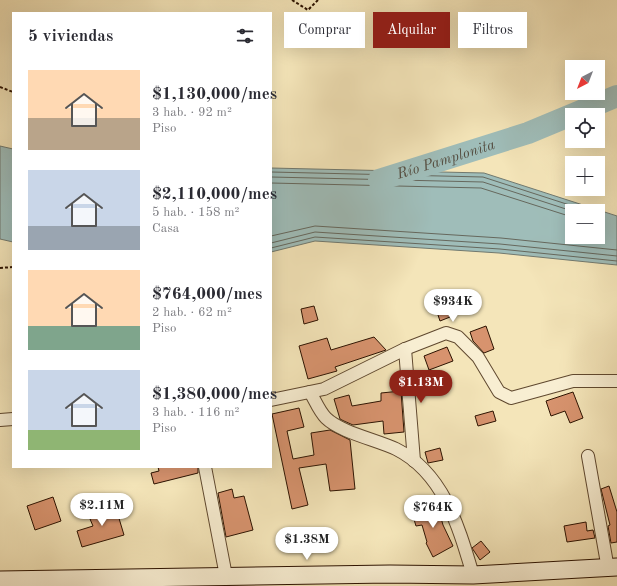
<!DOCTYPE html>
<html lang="es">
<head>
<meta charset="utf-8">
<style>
  body { margin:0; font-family:"Old Standard TT",serif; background:#f7f7f7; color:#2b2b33; height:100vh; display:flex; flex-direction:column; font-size:15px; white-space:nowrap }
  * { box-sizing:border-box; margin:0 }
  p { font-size:13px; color:#7c7c81 }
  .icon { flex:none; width:22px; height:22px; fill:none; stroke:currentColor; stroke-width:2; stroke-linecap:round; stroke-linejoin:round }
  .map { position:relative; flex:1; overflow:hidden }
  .sheet { position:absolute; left:12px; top:12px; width:260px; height:456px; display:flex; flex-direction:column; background:#fff; border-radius:0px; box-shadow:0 4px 16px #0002 }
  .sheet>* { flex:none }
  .top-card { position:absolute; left:284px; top:12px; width:273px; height:36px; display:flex; gap:8px }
  .needle { width:26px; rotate:222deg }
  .buttons { position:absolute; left:565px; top:60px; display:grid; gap:8px }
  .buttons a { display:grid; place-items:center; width:40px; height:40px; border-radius:0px; background:#fff; box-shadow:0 4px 16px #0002; font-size:20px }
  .price { position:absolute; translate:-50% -34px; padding:0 9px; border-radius:14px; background:#fff; color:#222; font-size:13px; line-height:26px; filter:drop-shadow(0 1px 2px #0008) }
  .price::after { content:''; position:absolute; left:50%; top:24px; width:12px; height:9px; margin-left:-6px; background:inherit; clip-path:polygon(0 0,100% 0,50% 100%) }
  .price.active { background:#8f2418; color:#fff }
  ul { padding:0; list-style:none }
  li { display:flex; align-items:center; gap:12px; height:100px; padding:0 16px }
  li span { display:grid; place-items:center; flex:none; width:112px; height:80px; border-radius:0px; color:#555 }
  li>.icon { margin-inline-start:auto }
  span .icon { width:48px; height:48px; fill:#fffc; stroke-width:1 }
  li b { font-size:17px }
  h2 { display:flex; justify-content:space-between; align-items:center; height:48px; padding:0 16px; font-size:17px }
  .chip { padding:0 14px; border-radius:0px; background:#fff; box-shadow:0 4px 16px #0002; font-size:14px; line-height:36px }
  .chip.active { background:#8f2418; color:#fff }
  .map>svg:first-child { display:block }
</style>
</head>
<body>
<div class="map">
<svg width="617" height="586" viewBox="0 0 617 586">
  <rect width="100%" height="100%" fill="#f4e5b9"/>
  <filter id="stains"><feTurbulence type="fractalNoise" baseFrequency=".005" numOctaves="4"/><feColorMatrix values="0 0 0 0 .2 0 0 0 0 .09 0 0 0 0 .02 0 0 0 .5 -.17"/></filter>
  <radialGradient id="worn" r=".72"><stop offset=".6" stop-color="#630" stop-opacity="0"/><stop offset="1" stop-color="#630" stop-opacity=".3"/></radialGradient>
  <!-- water -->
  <g fill="#9fbdb9" stroke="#71796f" fill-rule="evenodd">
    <path d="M0 146 13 149V242L0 239Z"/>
    <path d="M271 168 484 173 617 216V265L499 253 315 241 271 252ZM572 211H598V237H572Z"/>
  </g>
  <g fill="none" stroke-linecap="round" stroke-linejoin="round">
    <!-- shore -->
    <g stroke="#66685d" stroke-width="1">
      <path d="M271 172 483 177 588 211"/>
      <path d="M271 177 483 182 572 211"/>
      <path d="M271 183 481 188 572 217"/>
      <path d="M271 236 315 226 501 238 617 250"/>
      <path d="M271 243 315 232 500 244 617 256"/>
      <path d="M271 248 315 237 500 249 617 261"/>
    </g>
    <!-- river -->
    <path stroke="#9fbdb9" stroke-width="22" id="s1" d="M379 180 528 133 617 96"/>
  </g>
  <!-- building -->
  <g fill="#d7936e" stroke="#2d1301">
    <path d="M445 305 450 317 440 321 436 309Z"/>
    <path d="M314 306 318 320 304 324 301 309Z"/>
    <path d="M486 326 494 349 484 353 473 341 470 332Z"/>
    <path d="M374 337 386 350 335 367 337 371 308 379 299 346 327 338 331 350Z"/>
    <path d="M447 347 453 361 429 370 424 356Z"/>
    <path d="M401 391 404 432 384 434 383 421 353 425 344 421 340 419 334 399 349 395 352 406 381 401V393Z"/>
    <path d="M573 392 583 418 570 423 565 411 551 416 546 401Z"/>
    <path d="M299 408 304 427 287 431 293 459 314 455 311 433 330 430 350 440 355 489 330 491 326 464 299 468 308 505 292 509 272 414Z"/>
    <path d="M493 411 496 421 478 426 475 416Z"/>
    <path d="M440 448 443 460 428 463 425 452Z"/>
    <path d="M158 467H198V473L154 484 151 473 159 471Z"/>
    <path d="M609 486 617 512V542L611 543 608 526 610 525 601 489Z"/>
    <path d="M232 489 234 498 244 496 253 530 226 537 218 493Z"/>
    <path d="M53 497 61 521 35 530 27 506Z"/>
    <path d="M437 504 443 525 453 546 433 557 426 543 427 542 422 525 416 526 413 516 417 515 416 510Z"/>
    <path d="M115 505 124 535 82 547 77 531 93 526 90 519 97 517 95 511Z"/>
    <path d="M586 522 587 531 593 530 595 538 567 542 564 526Z"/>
    <path d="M481 541 490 552 480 560 472 548Z"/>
  </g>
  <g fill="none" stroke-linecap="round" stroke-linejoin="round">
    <defs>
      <g id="street">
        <path d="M405 349 414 461"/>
        <path d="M310 392C315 400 319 411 326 418 340 432 377 440 396 449 444 473 459 528 473 575"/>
        <path d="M271 400 324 389 405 349 446 333 458 337 478 357 499 392 511 398 573 381H617"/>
        <path d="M0 420 13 419"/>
        <path d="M588 456 608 569"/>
        <path d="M205 467 226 576"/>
      </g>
      <path id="secondary" d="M0 580 390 574 473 575 617 567"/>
    </defs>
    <!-- street casing -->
    <use href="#street" stroke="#5f482f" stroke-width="14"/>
    <!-- secondary casing -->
    <use href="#secondary" stroke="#2d1301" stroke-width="19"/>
    <!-- path -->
    <g stroke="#2d1301" stroke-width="2" stroke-dasharray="3 2" stroke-linecap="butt">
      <path d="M292 0 308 10 318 0"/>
      <path d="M0 87 13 92"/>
      <path d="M0 268 13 267"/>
    </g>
    <!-- street -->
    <use href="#street" stroke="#f8eed2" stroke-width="12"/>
    <!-- secondary -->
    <use href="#secondary" stroke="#f8eed2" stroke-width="17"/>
  </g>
  <g text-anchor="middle" stroke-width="4" stroke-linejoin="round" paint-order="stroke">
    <!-- water labels -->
    <g font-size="15" font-style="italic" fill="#554e41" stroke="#f8eed2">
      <text dy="5" stroke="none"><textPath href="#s1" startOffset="70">Río Pamplonita</textPath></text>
    </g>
  </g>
  <rect width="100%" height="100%" filter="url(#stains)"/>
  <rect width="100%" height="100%" fill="url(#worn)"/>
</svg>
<div class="buttons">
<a><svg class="needle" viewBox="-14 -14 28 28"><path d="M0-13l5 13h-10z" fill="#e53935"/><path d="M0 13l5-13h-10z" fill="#7c7c81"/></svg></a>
<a><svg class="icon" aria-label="locate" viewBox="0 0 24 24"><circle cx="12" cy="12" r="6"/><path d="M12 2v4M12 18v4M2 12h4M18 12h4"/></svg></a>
<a>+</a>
<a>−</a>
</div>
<b class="price" style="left:453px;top:323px">$934K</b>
<b class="price active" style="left:421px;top:404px">$1.13M</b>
<b class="price" style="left:102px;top:527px">$2.11M</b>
<b class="price" style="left:433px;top:529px">$764K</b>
<b class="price" style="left:307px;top:561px">$1.38M</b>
<div class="top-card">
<a class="chip">Comprar</a>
<a class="chip active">Alquilar</a>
<a class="chip">Filtros</a>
</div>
<section class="sheet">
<h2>5 viviendas<svg class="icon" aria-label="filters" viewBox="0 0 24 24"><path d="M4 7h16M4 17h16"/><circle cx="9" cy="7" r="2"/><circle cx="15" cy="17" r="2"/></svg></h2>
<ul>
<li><span style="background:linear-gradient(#ffd9b3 60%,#b9a48a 0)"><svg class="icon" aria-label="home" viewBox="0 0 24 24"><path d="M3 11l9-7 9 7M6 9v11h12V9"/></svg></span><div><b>$1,130,000/mes</b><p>3 hab. · 92 m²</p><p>Piso</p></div></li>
<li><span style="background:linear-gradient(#c9d6e8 70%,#9aa5b1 0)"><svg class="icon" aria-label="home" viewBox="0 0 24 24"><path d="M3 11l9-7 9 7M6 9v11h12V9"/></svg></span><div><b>$2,110,000/mes</b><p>5 hab. · 158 m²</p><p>Casa</p></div></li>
<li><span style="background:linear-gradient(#ffd9b3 70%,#7fa58c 0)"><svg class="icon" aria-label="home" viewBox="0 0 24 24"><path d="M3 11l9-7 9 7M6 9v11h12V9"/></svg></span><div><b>$764,000/mes</b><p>2 hab. · 62 m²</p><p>Piso</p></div></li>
<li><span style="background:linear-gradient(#c9d6e8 75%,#8fb573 0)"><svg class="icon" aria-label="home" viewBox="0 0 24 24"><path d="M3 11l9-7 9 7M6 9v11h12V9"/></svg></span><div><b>$1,380,000/mes</b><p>3 hab. · 116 m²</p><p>Piso</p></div></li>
</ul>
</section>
</div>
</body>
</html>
